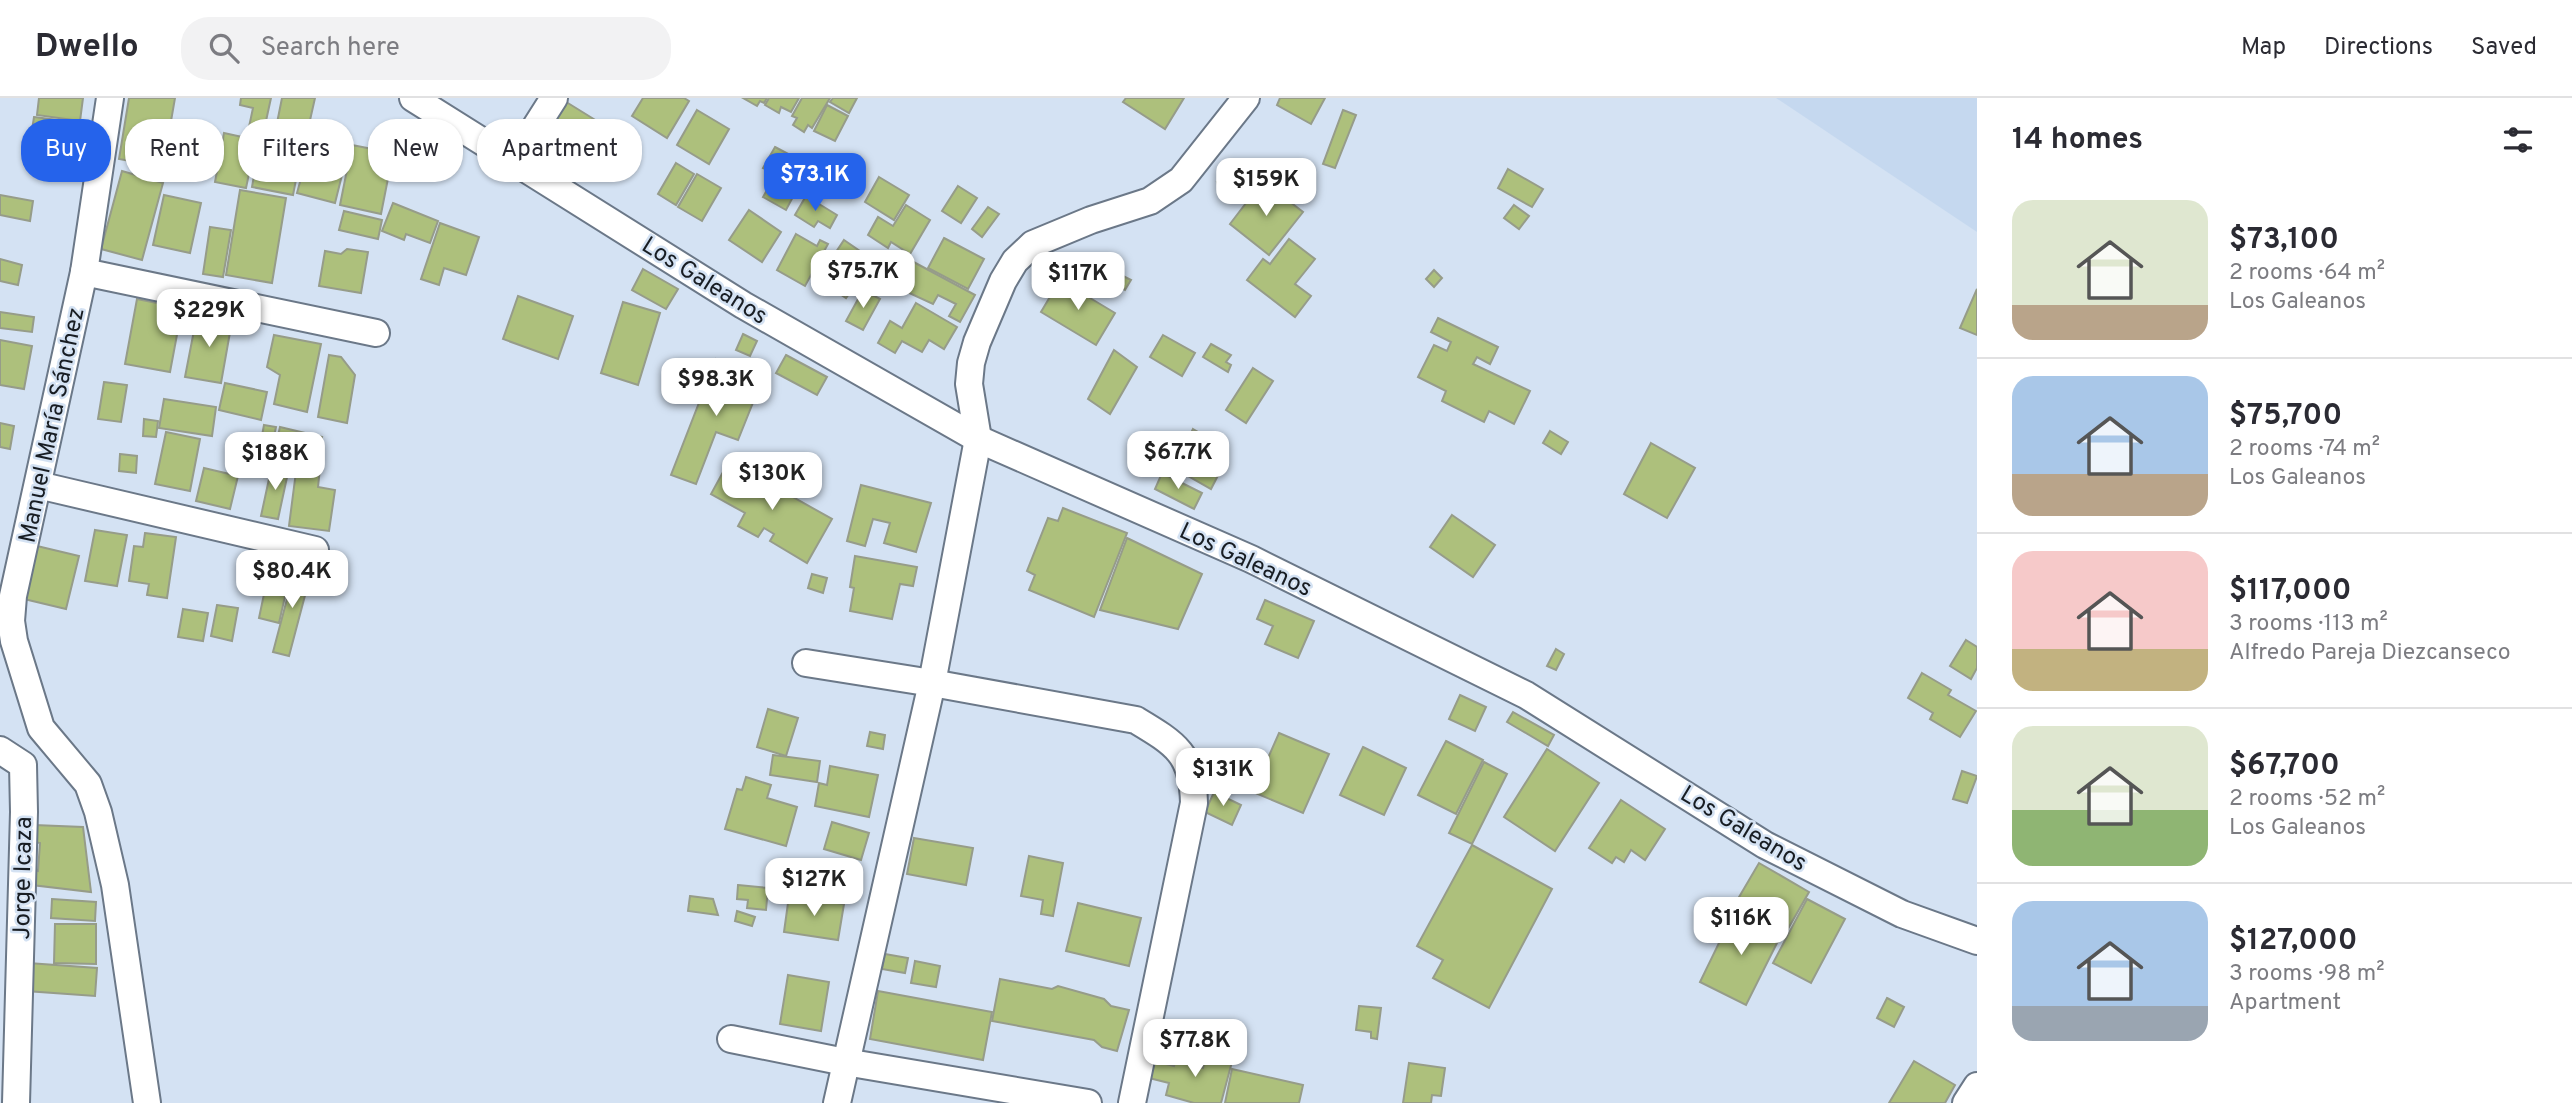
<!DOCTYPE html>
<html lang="en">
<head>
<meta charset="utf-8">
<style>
  body { margin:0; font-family:Overpass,sans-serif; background:#f2f2f3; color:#2b2b33; height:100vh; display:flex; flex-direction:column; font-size:26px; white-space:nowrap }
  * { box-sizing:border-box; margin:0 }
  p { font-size:23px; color:#7c7c81 }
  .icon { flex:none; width:38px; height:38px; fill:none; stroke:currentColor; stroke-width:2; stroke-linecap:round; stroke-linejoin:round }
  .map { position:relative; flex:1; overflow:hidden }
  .details { display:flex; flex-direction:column; background:#fff; width:595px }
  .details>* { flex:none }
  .top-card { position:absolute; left:21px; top:21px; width:665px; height:63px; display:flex; gap:14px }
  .price { position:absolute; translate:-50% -60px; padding:0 16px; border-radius:14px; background:#fff; color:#222; font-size:23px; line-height:46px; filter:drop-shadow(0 2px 4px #0008) }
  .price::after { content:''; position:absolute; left:50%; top:42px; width:21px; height:16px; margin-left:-10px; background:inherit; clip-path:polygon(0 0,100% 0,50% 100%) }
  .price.selected { background:#2563eb; color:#fff }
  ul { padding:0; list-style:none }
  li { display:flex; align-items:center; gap:21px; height:175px; padding:0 35px }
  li+li { border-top:2px solid #e1e1e2 }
  li span { display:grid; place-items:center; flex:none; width:196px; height:140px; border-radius:21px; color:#555 }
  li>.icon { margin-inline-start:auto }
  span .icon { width:84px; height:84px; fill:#fffc; stroke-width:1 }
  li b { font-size:30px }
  h2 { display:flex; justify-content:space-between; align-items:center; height:84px; padding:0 35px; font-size:30px }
  .chip { padding:0 24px; border-radius:28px; background:#fff; box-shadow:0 2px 5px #0004; font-size:24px; line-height:63px }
  .chip.selected { background:#2563eb; color:#fff }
  header { display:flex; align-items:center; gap:42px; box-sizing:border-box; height:98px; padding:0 35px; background:#fff; border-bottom:2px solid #e1e1e2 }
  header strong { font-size:33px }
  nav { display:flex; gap:38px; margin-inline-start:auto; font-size:24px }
  .search { width:490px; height:63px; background:#f2f2f3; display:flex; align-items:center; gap:18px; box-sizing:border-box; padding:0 24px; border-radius:28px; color:#7c7c81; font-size:26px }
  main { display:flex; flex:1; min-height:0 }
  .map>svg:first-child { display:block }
</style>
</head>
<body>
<header>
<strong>Dwello</strong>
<div class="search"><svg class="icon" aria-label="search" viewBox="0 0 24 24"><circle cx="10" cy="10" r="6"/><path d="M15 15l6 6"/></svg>Search here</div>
<nav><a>Map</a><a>Directions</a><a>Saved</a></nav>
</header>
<main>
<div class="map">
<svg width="1977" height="1005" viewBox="0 0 1977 1005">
  <rect width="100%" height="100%" fill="#d4e2f3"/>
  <!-- built -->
  <path fill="#c5d8ef" d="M1776 0H1977V134Z"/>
  <!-- building -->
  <g fill="#adc07c" stroke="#969c89" stroke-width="2">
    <path d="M39 0H83L80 23 37 17Z"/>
    <path d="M129 0H175L163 69 119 61Z"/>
    <path d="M241 0H271L264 32 249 29 253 10 240 7Z"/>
    <path d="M282 0H315L308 31 277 25Z"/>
    <path d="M643 0H684L689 3 667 40 632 18Z"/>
    <path d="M743 0H767L764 5 760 3 757 8Z"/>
    <path d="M769 0H799L791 14 781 9 779 15 765 7Z"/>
    <path d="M802 0H830L812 30 808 27 804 34 793 27 797 20 792 18Z"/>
    <path d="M833 0H857L849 15 830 4Z"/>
    <path d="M1126 0H1184L1165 31 1123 4Z"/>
    <path d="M1280 0H1325L1311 26 1277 7Z"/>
    <path d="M563 2 605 28 590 53 547 27Z"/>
    <path d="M827 7 848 18 835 43 814 33Z"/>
    <path d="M697 12 729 31 709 66 677 47Z"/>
    <path d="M1343 12 1356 17 1335 70 1323 66Z"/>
    <path d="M34 19 59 22 57 35 32 32Z"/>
    <path d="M623 30 637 37 618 74 604 67Z"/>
    <path d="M224 35 256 42 246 90 215 84Z"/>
    <path d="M260 43 302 51 293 97 252 89Z"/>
    <path d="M336 46 349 49 335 105 297 95 308 55 332 61Z"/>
    <path d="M352 47 393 55 381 116 340 107Z"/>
    <path d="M775 49 811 68 799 90 763 70Z"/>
    <path d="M676 65 694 76 676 107 658 96Z"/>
    <path d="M1508 71 1543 91 1532 109 1498 90Z"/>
    <path d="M1251 72 1255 84 1221 95 1217 84Z"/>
    <path d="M122 73 163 85 142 162 101 151Z"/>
    <path d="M697 76 721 90 702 123 678 109Z"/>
    <path d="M879 79 909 97 894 122 865 104Z"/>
    <path d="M1263 83 1303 114 1269 157 1230 126Z"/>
    <path d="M771 85 794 97 786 112 763 99Z"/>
    <path d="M958 88 977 100 961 125 942 113Z"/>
    <path d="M240 92 286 100 272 185 226 177Z"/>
    <path d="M0 97 33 103 30 123 0 117Z"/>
    <path d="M164 97 201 105 190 155 153 147Z"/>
    <path d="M806 98 837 117 830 130 818 123 814 129 795 117Z"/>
    <path d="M393 105 438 123 430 145 406 136 404 142 382 133Z"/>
    <path d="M906 107 930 122 910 156 891 144 888 150 868 137 878 119 893 128Z"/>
    <path d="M1514 107 1529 118 1519 131 1504 120Z"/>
    <path d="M988 109 999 116 982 139 972 131Z"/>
    <path d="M749 112 781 134 762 164 729 142Z"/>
    <path d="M344 113 382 122 378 141 339 132Z"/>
    <path d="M440 125 479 139 466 177 444 170 439 187 421 181Z"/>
    <path d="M210 129 231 132 223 179 203 176Z"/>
    <path d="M796 136 817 148 820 142 828 146 805 188 777 172Z"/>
    <path d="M944 140 984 161 968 191 928 170Z"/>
    <path d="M1289 141 1315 161 1295 186 1311 198 1295 219 1247 182 1263 161 1270 166Z"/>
    <path d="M844 142 873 162 846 200 818 181Z"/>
    <path d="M347 151 368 154 361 195 319 188 325 153 341 156Z"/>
    <path d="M0 161 22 167 18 187 0 183Z"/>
    <path d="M908 161 975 197 960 224 949 218 956 206 938 197 933 206 894 188Z"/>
    <path d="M643 171 678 191 666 211 632 192Z"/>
    <path d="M1434 172 1442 180 1434 189 1426 181Z"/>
    <path d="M1117 175 1131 182 1125 192 1112 185Z"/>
    <path d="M1060 182 1115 215 1096 247 1041 214Z"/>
    <path d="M1977 191V237L1960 230Z"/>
    <path d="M863 192 880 201 863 232 846 223Z"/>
    <path d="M518 198 573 218 558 261 503 241Z"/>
    <path d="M137 201 182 210 170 274 125 266Z"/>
    <path d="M623 204 660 215 638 287 601 275Z"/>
    <path d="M916 205 957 229 944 251 929 242 922 254 902 243 895 255 878 245 890 223 902 230Z"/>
    <path d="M0 214 34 219 32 234 0 230Z"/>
    <path d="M197 217 232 223 221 285 185 279Z"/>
    <path d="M1438 220 1498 249 1490 266 1477 259 1473 266 1530 293 1514 326 1489 313 1484 324 1442 303 1446 293 1418 279 1434 247 1447 253 1451 244 1431 234Z"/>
    <path d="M743 236 757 243 750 258 736 252Z"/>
    <path d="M274 237 321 246 307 314 274 306 280 277 267 269Z"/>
    <path d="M1163 237 1195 255 1182 278 1150 259Z"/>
    <path d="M0 242 32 248 24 291 0 287Z"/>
    <path d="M1211 246 1231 257 1226 264 1231 267 1228 274 1203 259Z"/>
    <path d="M1114 252 1137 269 1110 316 1088 301Z"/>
    <path d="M329 257 341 259 355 277 347 325 318 319Z"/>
    <path d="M786 257 827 279 817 297 776 275Z"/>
    <path d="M716 261 741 271 738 278 760 287 738 342 716 334 696 386 671 377Z"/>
    <path d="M1253 270 1273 283 1246 325 1226 312Z"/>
    <path d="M104 284 127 287 121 324 98 321Z"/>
    <path d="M225 285 267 294 261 322 219 312Z"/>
    <path d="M164 301 216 309 212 338 159 330Z"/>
    <path d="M144 321 158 323 156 339 143 338Z"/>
    <path d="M0 325 14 328 10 351 0 349Z"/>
    <path d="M264 327 276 329 267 371 256 369Z"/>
    <path d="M280 329 322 339 318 354 296 349 293 363 273 359Z"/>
    <path d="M1193 331 1226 350 1220 359 1226 362 1211 391 1183 375 1194 355 1184 349Z"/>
    <path d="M1550 333 1568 344 1561 356 1543 345Z"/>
    <path d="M166 334 200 341 190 393 155 386Z"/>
    <path d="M1651 345 1695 370 1667 420 1624 396Z"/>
    <path d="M120 356 137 358 136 375 119 373Z"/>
    <path d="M298 358 321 361 318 389 335 392 329 433 289 428Z"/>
    <path d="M729 363 832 421 807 465 770 443 774 436 764 430 758 439 738 428 745 415 711 396Z"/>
    <path d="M272 367 289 370 278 421 261 418Z"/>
    <path d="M204 370 238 378 230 411 196 403Z"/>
    <path d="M1162 375 1202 395 1194 411 1155 391Z"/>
    <path d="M861 387 931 405 916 454 884 445 890 425 873 421 865 448 847 443Z"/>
    <path d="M1063 410 1127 435 1094 519 1029 492 1035 477 1027 473 1048 420 1058 423Z"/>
    <path d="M1452 417 1495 447 1473 479 1430 449Z"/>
    <path d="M95 432 127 437 117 488 85 483Z"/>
    <path d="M145 435 176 439 167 500 147 497 149 486 129 483 134 448 143 449Z"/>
    <path d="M1127 440 1202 476 1178 531 1100 512Z"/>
    <path d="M37 448 79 458 66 511 24 501Z"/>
    <path d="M272 458 293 463 279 525 259 520Z"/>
    <path d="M855 458 917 469 913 488 900 486 892 521 850 513 854 490 850 489Z"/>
    <path d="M296 467 312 471 289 558 273 554Z"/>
    <path d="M812 476 827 480 823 495 808 490Z"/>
    <path d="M1265 502 1314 523 1298 560 1265 546 1273 528 1257 521Z"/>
    <path d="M217 507 238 510 232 543 211 538Z"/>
    <path d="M183 511 208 515 203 543 178 539Z"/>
    <path d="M1966 542 1977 549V570L1971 581 1950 568Z"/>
    <path d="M1556 551 1564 556 1556 572 1547 568Z"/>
    <path d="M1922 575 1951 592 1948 597 1976 613 1960 639 1930 621 1933 615 1908 600Z"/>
    <path d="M1460 597 1486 609 1475 633 1449 621Z"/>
    <path d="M768 611 798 620 786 658 757 649Z"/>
    <path d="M1513 614 1554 637 1548 648 1507 624Z"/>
    <path d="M870 634 885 637 883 651 867 648Z"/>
    <path d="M1279 635 1329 656 1303 715 1253 694Z"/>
    <path d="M1446 643 1483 662 1456 716 1418 697Z"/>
    <path d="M1363 649 1406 670 1384 717 1340 697Z"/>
    <path d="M1547 651 1599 685 1555 753 1504 719Z"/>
    <path d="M773 657 820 663 817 684 770 677Z"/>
    <path d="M1484 664 1507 676 1472 746 1449 735Z"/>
    <path d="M830 668 878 677 869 719 815 708 819 685 827 687Z"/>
    <path d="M1962 673 1977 678 1967 705 1953 701Z"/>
    <path d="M746 679 771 687 767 700 797 709 786 748 725 731 737 691 742 692Z"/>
    <path d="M1214 694 1241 707 1232 727 1205 714Z"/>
    <path d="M1621 702 1665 731 1645 762 1631 752 1624 764 1616 759 1612 765 1589 750Z"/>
    <path d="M832 724 869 735 861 762 824 751Z"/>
    <path d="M34 727 83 729 91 794 32 787 33 772 38 773 40 745 33 744Z"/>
    <path d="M914 740 973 750 966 787 907 776Z"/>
    <path d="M1472 747 1552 791 1489 910 1433 880 1443 862 1417 848Z"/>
    <path d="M1029 758 1063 765 1053 818 1041 816 1043 802 1021 798Z"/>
    <path d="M1759 765 1809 794 1785 836 1735 806Z"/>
    <path d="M738 787 768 790 766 812 747 810 748 802 737 801Z"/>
    <path d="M690 798 713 801 718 817 688 813Z"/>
    <path d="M789 798 844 806 838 842 784 834Z"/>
    <path d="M52 801 96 804 95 823 51 820Z"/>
    <path d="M1807 801 1845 821 1811 885 1773 865Z"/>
    <path d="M1078 805 1141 820 1129 868 1066 853Z"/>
    <path d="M1735 812 1782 835 1746 907 1700 884Z"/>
    <path d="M737 813 755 819 752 828 735 823Z"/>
    <path d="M55 826H96V866L54 865Z"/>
    <path d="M885 856 908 860 905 875 882 871Z"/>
    <path d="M915 863 940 868 936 889 911 885Z"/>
    <path d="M28 865 97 870 95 898 26 893Z"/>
    <path d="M788 877 829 884 821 933 780 926Z"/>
    <path d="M1000 881 1052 891 1058 888 1104 901 1111 908 1129 912 1117 953 1102 949 1094 942 992 923Z"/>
    <path d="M878 893 992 914 983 962 870 941Z"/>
    <path d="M1887 900 1904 909 1894 929 1877 920Z"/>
    <path d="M1359 908 1381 910 1377 941 1371 940V934L1356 932Z"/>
    <path d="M1207 954 1233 960 1221 1005H1194L1166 997 1169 985 1149 980 1154 963 1174 968 1175 963 1203 970Z"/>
    <path d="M1914 963 1955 987 1945 1005H1889Z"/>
    <path d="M1409 965 1445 970 1441 998 1432 997 1431 1005H1403Z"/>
    <path d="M1232 971 1303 987 1299 1005H1225Z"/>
  </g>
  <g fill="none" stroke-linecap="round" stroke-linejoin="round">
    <defs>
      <g id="street">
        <path d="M110 0 84 174 13 498 11 523 14 543 41 630 88 686 98 714 115 787 147 1005"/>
        <path d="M413 0 743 207 978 341 1251 461 1526 597 1765 747 1902 816 1977 843"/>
        <path d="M514 63 554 0"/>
        <path d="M84 174 376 235"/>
        <path d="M38 387 315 452"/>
        <path d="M806 565 932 585 1136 622C1176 646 1193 656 1194 705L1132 1005"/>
        <path d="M0 652 23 667 24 714 16 1005"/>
        <path d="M731 941 845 964 1088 1005"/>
        <path d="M837 1005 932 585 978 341 969 286 971 265 977 244 1003 183 1015 163 1033 146 1091 122 1150 103 1181 82 1246 0"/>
        <path d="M1966 1005 1977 988"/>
      </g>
    </defs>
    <!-- street casing -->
    <use href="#street" stroke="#6b7888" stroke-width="30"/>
    <!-- street -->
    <use href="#street" stroke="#fff" stroke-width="26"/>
  </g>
  <g text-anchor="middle" stroke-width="5" stroke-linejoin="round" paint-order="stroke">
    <!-- street labels -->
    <g font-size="24" fill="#181d23" stroke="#d4e2f3">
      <text transform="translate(705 182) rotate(32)" y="8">Los Galeanos</text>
      <text transform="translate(51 327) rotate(-78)" y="8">Manuel María Sánchez</text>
      <text transform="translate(1246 461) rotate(25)" y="8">Los Galeanos</text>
      <text transform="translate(1744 730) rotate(31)" y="8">Los Galeanos</text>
      <text transform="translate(22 780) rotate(-89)" y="8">Jorge Icaza</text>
    </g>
  </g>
</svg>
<b class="price selected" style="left:815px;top:115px">$73.1K</b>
<b class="price" style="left:1266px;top:120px">$159K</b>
<b class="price" style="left:863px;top:212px">$75.7K</b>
<b class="price" style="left:1078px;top:214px">$117K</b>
<b class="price" style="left:209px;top:251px">$229K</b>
<b class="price" style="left:716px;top:320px">$98.3K</b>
<b class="price" style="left:1178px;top:393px">$67.7K</b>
<b class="price" style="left:275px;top:394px">$188K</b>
<b class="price" style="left:772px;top:414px">$130K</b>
<b class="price" style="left:292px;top:512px">$80.4K</b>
<b class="price" style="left:1223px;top:710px">$131K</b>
<b class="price" style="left:814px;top:820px">$127K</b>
<b class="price" style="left:1741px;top:859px">$116K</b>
<b class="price" style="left:1195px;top:981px">$77.8K</b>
<div class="top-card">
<a class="chip selected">Buy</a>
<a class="chip">Rent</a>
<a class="chip">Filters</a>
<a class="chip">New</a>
<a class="chip">Apartment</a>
</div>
</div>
<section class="details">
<h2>14 homes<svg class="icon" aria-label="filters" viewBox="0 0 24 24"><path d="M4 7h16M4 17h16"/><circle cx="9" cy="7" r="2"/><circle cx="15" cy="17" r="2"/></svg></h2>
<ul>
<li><span style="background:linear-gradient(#dfe7d0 75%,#b9a48a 0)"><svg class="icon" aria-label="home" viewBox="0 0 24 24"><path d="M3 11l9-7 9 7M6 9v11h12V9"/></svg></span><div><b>$73,100</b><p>2 rooms · 64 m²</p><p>Los Galeanos</p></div></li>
<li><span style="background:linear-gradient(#a9c7e8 70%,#b9a48a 0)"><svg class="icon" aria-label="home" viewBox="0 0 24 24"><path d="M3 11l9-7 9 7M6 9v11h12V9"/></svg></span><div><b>$75,700</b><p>2 rooms · 74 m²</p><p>Los Galeanos</p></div></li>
<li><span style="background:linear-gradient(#f6c9c9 70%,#c2b280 0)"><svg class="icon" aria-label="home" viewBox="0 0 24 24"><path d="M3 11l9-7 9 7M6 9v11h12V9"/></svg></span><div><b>$117,000</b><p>3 rooms · 113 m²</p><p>Alfredo Pareja Diezcanseco</p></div></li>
<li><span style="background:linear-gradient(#dfe7d0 60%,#8fb573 0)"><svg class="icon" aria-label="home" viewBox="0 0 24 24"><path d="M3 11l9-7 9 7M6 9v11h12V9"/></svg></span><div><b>$67,700</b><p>2 rooms · 52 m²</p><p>Los Galeanos</p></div></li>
<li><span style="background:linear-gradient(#a9c7e8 75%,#9aa5b1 0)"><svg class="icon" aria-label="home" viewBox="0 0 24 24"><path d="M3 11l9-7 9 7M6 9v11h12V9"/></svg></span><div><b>$127,000</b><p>3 rooms · 98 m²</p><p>Apartment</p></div></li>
</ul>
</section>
</main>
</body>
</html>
